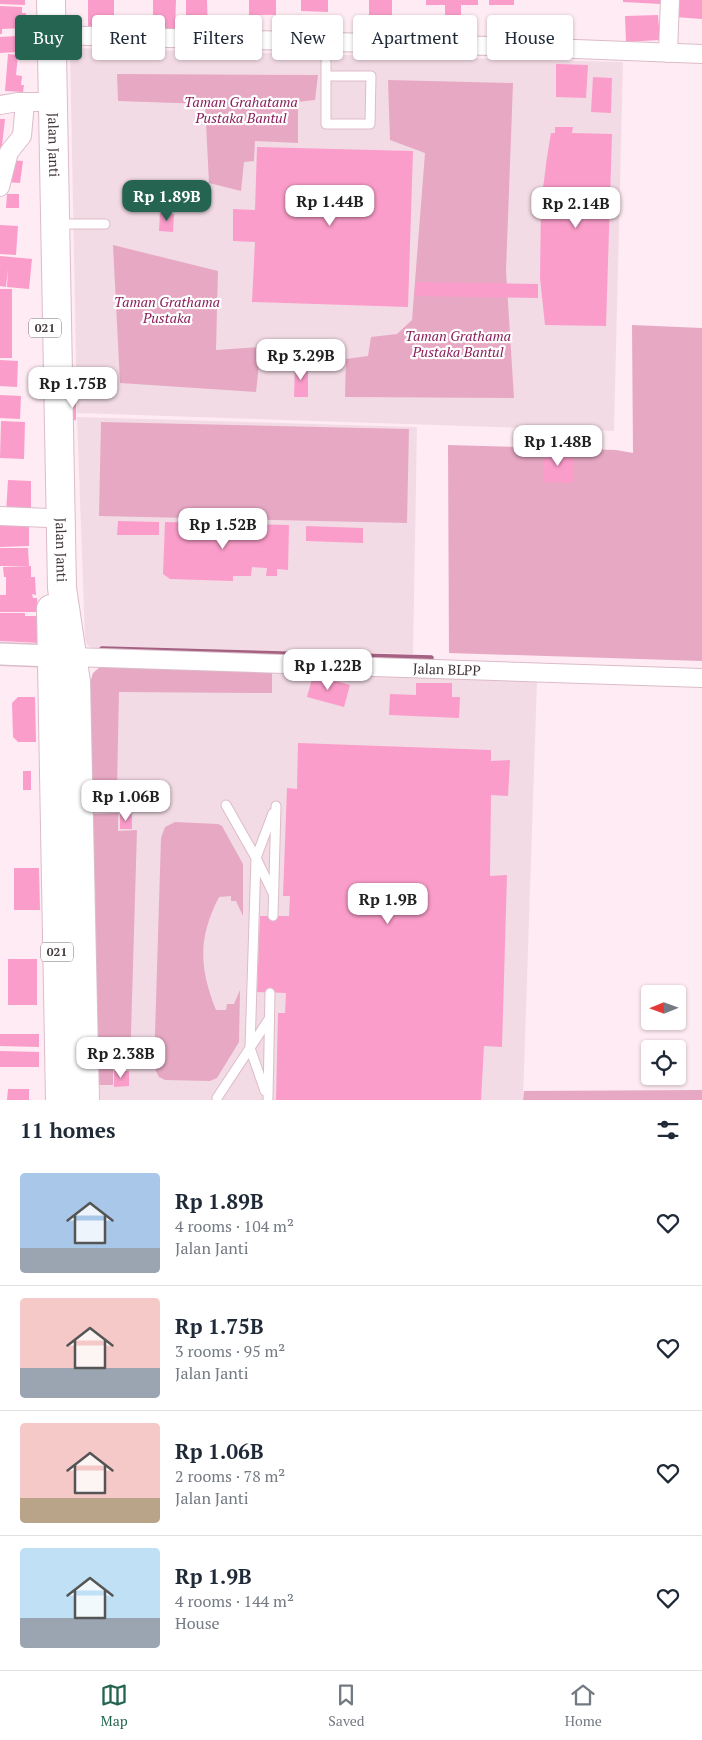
<!DOCTYPE html>
<html lang="en">
<head>
<meta charset="utf-8">
<style>
  body { margin:0; font-family:"PT Serif",serif; background:#f6f6f7; color:#1f2937; height:100vh; display:flex; flex-direction:column; font-size:19px; white-space:nowrap }
  * { box-sizing:border-box; margin:0 }
  p { font-size:16px; color:#747a83 }
  .icon { flex:none; width:28px; height:28px; fill:none; stroke:currentColor; stroke-width:2; stroke-linecap:round; stroke-linejoin:round }
  .map { position:relative; height:1100px; overflow:hidden }
  .side { display:flex; flex-direction:column; background:#fff; flex:1 }
  .side>* { flex:none }
  .guide { position:absolute; left:15px; top:15px; width:672px; height:45px; display:flex; gap:10px }
  .needle { width:32px; rotate:269deg }
  .buttons { position:absolute; left:641px; top:985px; display:grid; gap:10px }
  .buttons a { display:grid; place-items:center; width:45px; height:45px; border-radius:5px; background:#fff; box-shadow:0 1px 4px #0004; font-size:25px }
  .price { position:absolute; translate:-50% -42px; padding:0 11px; border-radius:10px; background:#fff; color:#222; font-size:16px; line-height:32px; filter:drop-shadow(0 1px 2px #0008) }
  .price::after { content:''; position:absolute; left:50%; top:30px; width:15px; height:11px; margin-left:-8px; background:inherit; clip-path:polygon(0 0,100% 0,50% 100%) }
  .price.current { background:#246451; color:#fff }
  ul { padding:0; list-style:none }
  li { display:flex; align-items:center; gap:15px; height:125px; padding:0 20px }
  li+li { border-top:1px solid #e0e1e3 }
  li span { display:grid; place-items:center; flex:none; width:140px; height:100px; border-radius:5px; color:#555 }
  li>.icon { margin-inline-start:auto }
  span .icon { width:60px; height:60px; fill:#fffc; stroke-width:1 }
  li b { font-size:21px }
  h2 { display:flex; justify-content:space-between; align-items:center; height:60px; padding:0 20px; font-size:21px }
  .pill { padding:0 18px; border-radius:5px; background:#fff; box-shadow:0 1px 4px #0004; font-size:18px; line-height:45px }
  .pill.current { background:#246451; color:#fff }
  .tabs { display:flex; justify-content:space-around; align-items:center; height:70px; border-top:1px solid #e0e1e3; background:#fff; font-size:14px; color:#747a83 }
  .tabs a { display:grid; justify-items:center; gap:2px }
  .tabs .current { color:#246451 }
  .map>svg:first-child { display:block }
</style>
</head>
<body>
<div class="map">
<svg width="702" height="1100" viewBox="0 0 702 1100">
  <rect width="100%" height="100%" fill="#ffebf3"/>
  <!-- built -->
  <g fill="#f3dbe5">
    <path d="M70 48 623 62 614 431 77 413Z"/>
    <path d="M77 417 417 427 413 654 93 648 87 645 85 638Z"/>
    <path d="M100 667 537 681 523 1100H100L90 683 93 673Z"/>
  </g>
  <!-- green -->
  <g fill="#e7a8c4">
    <path d="M117 74 318 75 315 100 298 102V143L255 141 254 161 244 162 241 191 209 183 205 104 118 101Z"/>
    <path d="M388 80 513 83 506 271 514 398 345 397 346 359 368 356 371 337 397 334 412 320 425 153 390 140Z"/>
    <path d="M113 245 218 271 216 350 261 347 256 392 120 383Z"/>
    <path d="M632 325 702 328V661L449 653 448 445 616 450 633 453Z"/>
    <path d="M101 422 409 429 407 523 99 516Z"/>
    <path d="M100 667 272 672V693L119 692 117 787H92L90 683 93 673Z"/>
    <path d="M118 813V831L137 830 130 1067H113V1085H99L93 814Z"/>
    <path d="M175 822 218 824 222 826 243 864V916L236 901H231V896L219 897C198 938 199 967 216 1010H226L227 1004H234L240 990 239 1042 217 1078 210 1081 165 1080 159 1077 154 1067 161 838 165 827Z"/>
    <path d="M702 1090V1100H523L524 1091Z"/>
  </g>
  <g fill="none" stroke-linecap="round" stroke-linejoin="round">
    <!-- stream -->
    <path stroke="#a46181" stroke-width="5.5" d="M102 649 431 658"/>
  </g>
  <!-- building -->
  <g fill="#fb9dca">
    <path d="M0 0H25V5L0 4Z"/>
    <rect x="88" y="0" width="26" height="32"/>
    <path d="M153 0H176L175 29 153 28Z"/>
    <path d="M186 0H207L208 32H177V18H186Z"/>
    <rect x="249" y="0" width="27" height="15"/>
    <path d="M301 0H328V12L301 11Z"/>
    <rect x="369" y="0" width="23" height="29"/>
    <path d="M426 0H478V5H461V17H445V5H426Z"/>
    <rect x="489" y="0" width="25" height="5"/>
    <path d="M623 0H662L661 4 623 2Z"/>
    <path d="M676 0H702V19L675 17Z"/>
    <path d="M0 6 22 7V13H26L25 28 2 29V34H0Z"/>
    <path d="M658 15 660 40 626 42 625 16Z"/>
    <path d="M17 36V52L0 53V37Z"/>
    <path d="M8 54 18 55 16 75 22 76 21 85H24L23 92 5 91Z"/>
    <path d="M556 64 588 65 586 98 556 97Z"/>
    <path d="M593 77 612 78 611 113 591 112Z"/>
    <path d="M0 119H5L1 155H0Z"/>
    <path d="M555 127H573L572 133 612 134 606 326 545 325 540 278 541 204 547 157 551 133H555Z"/>
    <path d="M257 147 413 151 408 307 252 302 255 242 233 241V209L255 210Z"/>
    <path d="M8 160 23 161 20 183 6 182Z"/>
    <path d="M7 194H19V208H6Z"/>
    <path d="M160 213 174 214 173 232 159 231Z"/>
    <path d="M0 225 18 226 16 255 0 254Z"/>
    <path d="M0 256 32 259 29 289 7 287 8 269 6 287 0 286Z"/>
    <path d="M416 282 538 284V298L416 296Z"/>
    <rect x="0" y="289" width="12" height="69"/>
    <path d="M0 360 18 361 17 387 0 386Z"/>
    <path d="M295 365H308V397H294Z"/>
    <path d="M0 395 21 396 20 419 0 418Z"/>
    <path d="M76 398V420L70 421 69 399Z"/>
    <path d="M1 421 25 422 24 459 0 458Z"/>
    <path d="M544 451 574 452 573 483 543 482Z"/>
    <path d="M8 480 31 481V514H6Z"/>
    <path d="M118 521 159 522V535H117Z"/>
    <path d="M165 522 289 525 288 570 277 569V576H266L267 568 252 567 251 576H233V581L170 579 163 574Z"/>
    <path d="M29 523V546L0 547V524Z"/>
    <path d="M306 526 363 528V543L306 541Z"/>
    <path d="M0 548H28L29 566H0Z"/>
    <path d="M31 566V577H35L36 595 32 594 33 598H37L38 612H0V595H6V577H4L3 567Z"/>
    <path d="M0 613H25V616H39L40 643 0 641Z"/>
    <path d="M313 675 350 685 344 707 307 697Z"/>
    <path d="M416 683H452V697H460L459 718 389 715 390 694 416 695Z"/>
    <path d="M18 697H35L36 742H18L13 737 12 703Z"/>
    <path d="M298 743 491 750V761L510 760 508 796 491 795 490 876 507 875 502 1047 484 1046 481 1100H276L278 1013H285L286 993 257 992 260 916H289L290 896H283L287 788 297 789Z"/>
    <rect x="23" y="771" width="8" height="19"/>
    <rect x="120" y="814" width="12" height="15"/>
    <path d="M14 868H39L40 910H14Z"/>
    <rect x="8" y="959" width="29" height="46"/>
    <path d="M0 1034H39V1047L0 1046Z"/>
    <path d="M0 1051 39 1052V1067H0Z"/>
    <path d="M114 1071H129V1086L114 1087Z"/>
    <path d="M8 1089H29V1100H7Z"/>
  </g>
  <g fill="none" stroke-linecap="round" stroke-linejoin="round">
    <defs>
      <g id="service">
        <path d="M326 76H371L370 124H326V62"/>
        <path d="M58 224H105"/>
        <path d="M273 893 256 858 273 813"/>
        <path d="M273 916 276 806"/>
        <path d="M265 1091 250 1048 269 1019"/>
        <path d="M217 1098 250 1048 256 858 226 805"/>
        <path d="M268 1098 270 993"/>
      </g>
      <g id="minor">
        <path d="M52 35 526 47 702 54"/>
        <path d="M668 53 670 0"/>
        <path d="M0 105 18 102H41"/>
        <path d="M0 187 9 152 22 136 25 102"/>
        <path d="M0 516 49 518"/>
        <path id="s1" d="M73 657 702 678"/>
      </g>
      <path id="tertiary" d="M0 654 52 656"/>
      <g id="primary">
        <path id="s2" d="M51 0 62 588 76 682 85 1100"/>
        <path d="M51 609 60 1100"/>
      </g>
    </defs>
    <!-- service casing -->
    <use href="#service" stroke="#dbbcc9" stroke-width="11"/>
    <!-- minor casing -->
    <use href="#minor" stroke="#dbbcc9" stroke-width="20"/>
    <!-- tertiary casing -->
    <use href="#tertiary" stroke="#dbbcc9" stroke-width="24"/>
    <!-- primary casing -->
    <use href="#primary" stroke="#dbbcc9" stroke-width="30"/>
    <!-- service -->
    <use href="#service" stroke="#fff" stroke-width="9"/>
    <!-- minor -->
    <use href="#minor" stroke="#fff" stroke-width="18"/>
    <!-- tertiary -->
    <use href="#tertiary" stroke="#fff" stroke-width="21"/>
    <!-- primary -->
    <use href="#primary" stroke="#fff" stroke-width="28"/>
  </g>
  <g text-anchor="middle" stroke-width="4.5" stroke-linejoin="round" paint-order="stroke">
    <!-- shield labels -->
    <g fill="#fefefe" stroke="#7a7276" stroke-width="1">
      <rect x="29" y="318.5" width="32" height="19" rx="4"/>
      <rect x="41" y="942.5" width="32" height="19" rx="4"/>
    </g>
    <g font-size="12" font-weight="bold" fill="#42363b">
      <text x="45" y="332">021</text>
      <text x="57" y="956">021</text>
    </g>
    <!-- park labels -->
    <g font-size="14" font-style="italic" fill="#8a1f5c" stroke="#fefefe">
      <text x="241" y="107">Taman Grahatama<tspan x="241" dy="16">Pustaka Bantul</tspan></text>
      <text x="167" y="307">Taman Grathama<tspan x="167" dy="16">Pustaka</tspan></text>
      <text x="458" y="341">Taman Grathama<tspan x="458" dy="16">Pustaka Bantul</tspan></text>
    </g>
    <!-- street labels -->
    <g font-size="14" fill="#42363b" stroke="#fefefe">
      <text dy="5" stroke="none"><textPath href="#s2" startOffset="145">Jalan Janti</textPath></text>
      <text dy="5" stroke="none"><textPath href="#s2" startOffset="550">Jalan Janti</textPath></text>
      <text dy="5" stroke="none"><textPath href="#s1" startOffset="374">Jalan BLPP</textPath></text>
    </g>
  </g>
</svg>
<div class="buttons">
<a><svg class="needle" viewBox="-14 -14 28 28"><path d="M0-13l5 13h-10z" fill="#e53935"/><path d="M0 13l5-13h-10z" fill="#747a83"/></svg></a>
<a><svg class="icon" aria-label="locate" viewBox="0 0 24 24"><circle cx="12" cy="12" r="6"/><path d="M12 2v4M12 18v4M2 12h4M18 12h4"/></svg></a>
</div>
<b class="price current" style="left:167px;top:222px">Rp 1.89B</b>
<b class="price" style="left:330px;top:227px">Rp 1.44B</b>
<b class="price" style="left:576px;top:229px">Rp 2.14B</b>
<b class="price" style="left:301px;top:381px">Rp 3.29B</b>
<b class="price" style="left:73px;top:409px">Rp 1.75B</b>
<b class="price" style="left:558px;top:467px">Rp 1.48B</b>
<b class="price" style="left:223px;top:550px">Rp 1.52B</b>
<b class="price" style="left:328px;top:691px">Rp 1.22B</b>
<b class="price" style="left:126px;top:822px">Rp 1.06B</b>
<b class="price" style="left:388px;top:925px">Rp 1.9B</b>
<b class="price" style="left:121px;top:1079px">Rp 2.38B</b>
<div class="guide">
<a class="pill current">Buy</a>
<a class="pill">Rent</a>
<a class="pill">Filters</a>
<a class="pill">New</a>
<a class="pill">Apartment</a>
<a class="pill">House</a>
</div>
</div>
<section class="side">
<h2>11 homes<svg class="icon" aria-label="filters" viewBox="0 0 24 24"><path d="M4 7h16M4 17h16"/><circle cx="9" cy="7" r="2"/><circle cx="15" cy="17" r="2"/></svg></h2>
<ul>
<li><span style="background:linear-gradient(#a9c7e8 75%,#9aa5b1 0)"><svg class="icon" aria-label="home" viewBox="0 0 24 24"><path d="M3 11l9-7 9 7M6 9v11h12V9"/></svg></span><div><b>Rp 1.89B</b><p>4 rooms · 104 m²</p><p>Jalan Janti</p></div><svg class="icon" aria-label="heart" viewBox="0 0 24 24"><path d="M12 20l-8-8c-3-5 5-10 8-4 3-6 11-1 8 4z"/></svg></li>
<li><span style="background:linear-gradient(#f6c9c9 70%,#9aa5b1 0)"><svg class="icon" aria-label="home" viewBox="0 0 24 24"><path d="M3 11l9-7 9 7M6 9v11h12V9"/></svg></span><div><b>Rp 1.75B</b><p>3 rooms · 95 m²</p><p>Jalan Janti</p></div><svg class="icon" aria-label="heart" viewBox="0 0 24 24"><path d="M12 20l-8-8c-3-5 5-10 8-4 3-6 11-1 8 4z"/></svg></li>
<li><span style="background:linear-gradient(#f6c9c9 75%,#b9a48a 0)"><svg class="icon" aria-label="home" viewBox="0 0 24 24"><path d="M3 11l9-7 9 7M6 9v11h12V9"/></svg></span><div><b>Rp 1.06B</b><p>2 rooms · 78 m²</p><p>Jalan Janti</p></div><svg class="icon" aria-label="heart" viewBox="0 0 24 24"><path d="M12 20l-8-8c-3-5 5-10 8-4 3-6 11-1 8 4z"/></svg></li>
<li><span style="background:linear-gradient(#bfe0f5 70%,#9aa5b1 0)"><svg class="icon" aria-label="home" viewBox="0 0 24 24"><path d="M3 11l9-7 9 7M6 9v11h12V9"/></svg></span><div><b>Rp 1.9B</b><p>4 rooms · 144 m²</p><p>House</p></div><svg class="icon" aria-label="heart" viewBox="0 0 24 24"><path d="M12 20l-8-8c-3-5 5-10 8-4 3-6 11-1 8 4z"/></svg></li>
</ul>
</section>
<nav class="tabs">
<a class="current"><svg class="icon" aria-label="map" viewBox="0 0 24 24"><path d="M3 6l6-2 6 2 6-2v14l-6 2-6-2-6 2zM9 4v14M15 6v14"/></svg>Map</a>
<a><svg class="icon" aria-label="saved" viewBox="0 0 24 24"><path d="M7 4h10v16l-5-4-5 4z"/></svg>Saved</a>
<a><svg class="icon" aria-label="home" viewBox="0 0 24 24"><path d="M3 11l9-7 9 7M6 9v11h12V9"/></svg>Home</a>
</nav>
</body>
</html>
